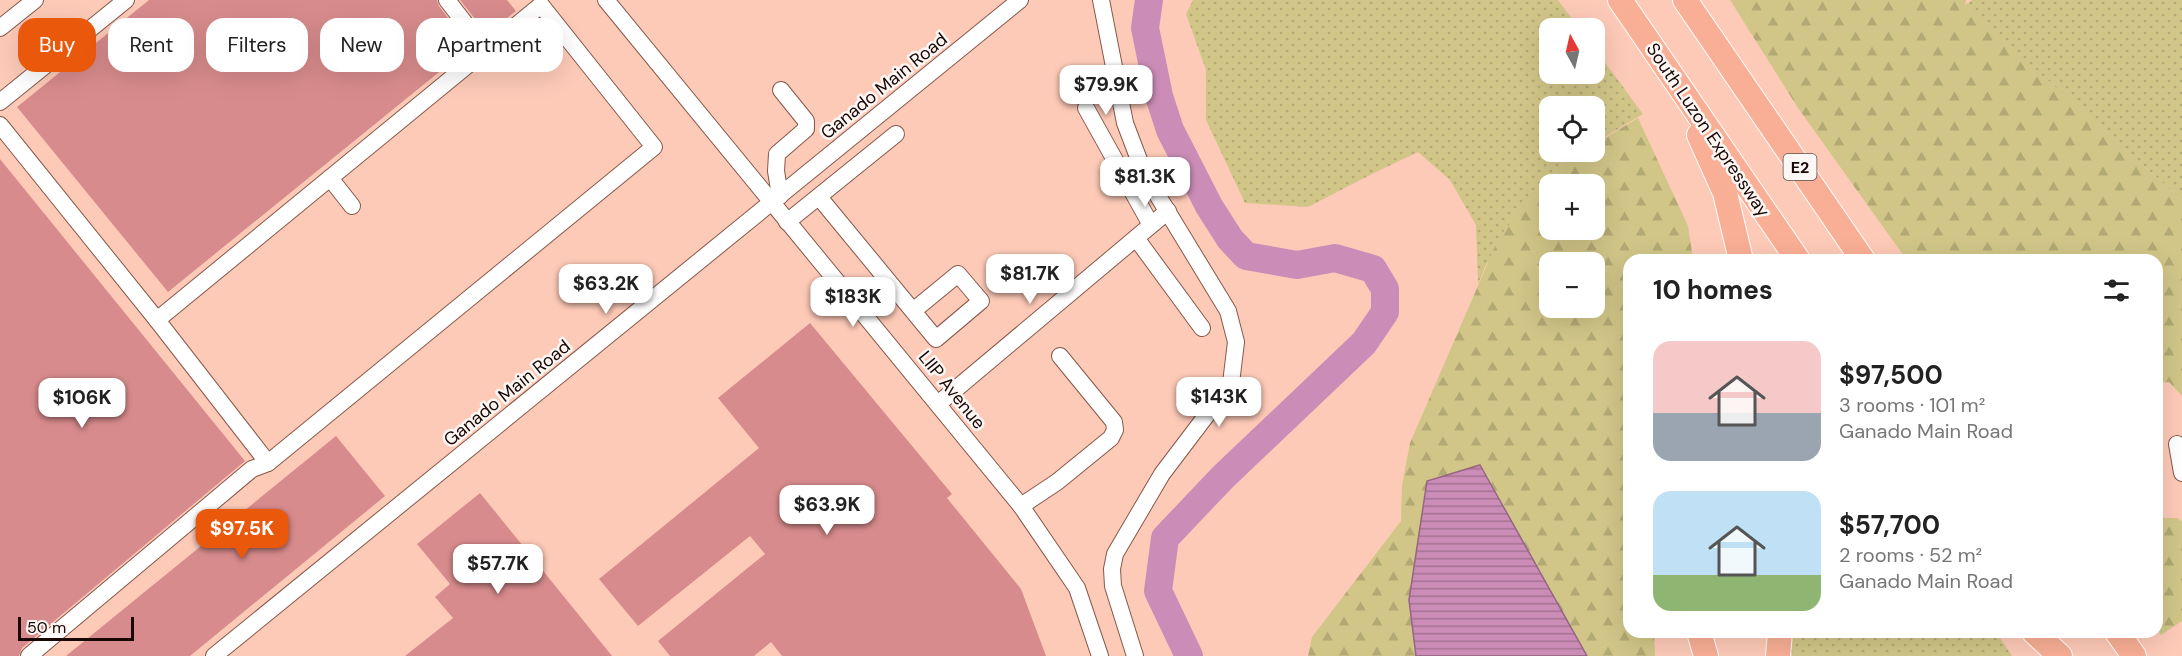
<!DOCTYPE html>
<html lang="en">
<head>
<meta charset="utf-8">
<style>
  body { margin:0; font-family:"DM Sans",sans-serif; background:#f2f2f2; color:#222; height:100vh; display:flex; flex-direction:column; font-size:22px; white-space:nowrap }
  * { box-sizing:border-box; margin:0 }
  p { font-size:20px; color:#767676 }
  .icon { flex:none; width:33px; height:33px; fill:none; stroke:currentColor; stroke-width:2; stroke-linecap:round; stroke-linejoin:round }
  .map { position:relative; flex:1; overflow:hidden }
  .details { position:absolute; left:1623px; top:254px; width:540px; height:384px; display:flex; flex-direction:column; background:#fff; border-radius:18px; box-shadow:0 6px 24px #0002 }
  .details>* { flex:none }
  .top-card { position:absolute; left:18px; top:18px; width:570px; height:54px; display:flex; gap:12px }
  .needle { width:39px; rotate:352deg }
  .controls { position:absolute; left:1539px; top:18px; display:grid; gap:12px }
  .controls a { display:grid; place-items:center; width:66px; height:66px; border-radius:12px; background:#fff; box-shadow:0 6px 24px #0002; font-size:30px }
  .scale { position:absolute; left:18px; bottom:15px; width:116px; box-sizing:border-box; padding-left:6px; border:3px solid #180703; border-top:0; font-size:16px; line-height:21px; white-space:nowrap; color:#180703; -webkit-text-stroke:4px #fcf7f5; paint-order:stroke }
  .price { position:absolute; translate:-50% -51px; padding:0 14px; border-radius:12px; background:#fff; color:#222; font-size:20px; line-height:39px; filter:drop-shadow(0 2px 3px #0008) }
  .price::after { content:''; position:absolute; left:50%; top:36px; width:18px; height:14px; margin-left:-9px; background:inherit; clip-path:polygon(0 0,100% 0,50% 100%) }
  .price.selected { background:#ea580c; color:#fff }
  ul { padding:0; list-style:none }
  li { display:flex; align-items:center; gap:18px; height:150px; padding:0 30px }
  li span { display:grid; place-items:center; flex:none; width:168px; height:120px; border-radius:18px; color:#555 }
  li>.icon { margin-inline-start:auto }
  span .icon { width:72px; height:72px; fill:#fffc; stroke-width:1 }
  li b { font-size:26px }
  h2 { display:flex; justify-content:space-between; align-items:center; height:72px; padding:0 30px; font-size:26px }
  .tag { padding:0 21px; border-radius:18px; background:#fff; box-shadow:0 6px 24px #0002; font-size:21px; line-height:54px }
  .tag.selected { background:#ea580c; color:#fff }
  .map>svg:first-child { display:block }
</style>
</head>
<body>
<div class="map">
<svg width="2182" height="656" viewBox="0 0 2182 656">
  <defs>
    <pattern id="grass-dots" width="8" height="8" patternUnits="userSpaceOnUse" patternTransform="scale(1.5)"><rect width="8" height="8" fill="#d1c688"/><path d="M2 2h.1M6 6h.1" fill="none" stroke="#b3a974" stroke-width="1.8" stroke-linecap="round"/></pattern>
    <pattern id="forest-firs" width="22" height="20" patternUnits="userSpaceOnUse" patternTransform="scale(1.5)"><rect width="22" height="20" fill="#d1c688"/><path d="M5 1l3.5 6h-7zM16 11l3.5 6h-7z" fill="#b3a974"/></pattern>
    <pattern id="water-rules" width="6" height="5" patternUnits="userSpaceOnUse" patternTransform="scale(1.5)"><rect width="6" height="5" fill="#cb8db7"/><path d="M0 2.5h6" fill="none" stroke="#a47193"/></pattern>
  </defs>
  <rect width="100%" height="100%" fill="#fecab8"/>
  <!-- grass -->
  <g fill="url(#grass-dots)">
    <path d="M1193 0H1558L1579 28H1550V74H1594L1595 49 1643 114 1595 143 1594 106H1550V152H1581L1556 167 1486 265 1478 284 1476 225 1450 180 1418 152 1372 174 1308 207 1245 203 1206 120V70L1186 14Z"/>
    <path d="M1972 0H2182V200L1964 6Z"/>
    <path d="M1791 632H1996L2012 656H1792L1789 641Z"/>
  </g>
  <!-- forest -->
  <g fill="url(#forest-firs)" fill-rule="evenodd">
    <path d="M1730 0H1966L1965 6 2182 200V396L2169 382 2157 383V260L1906 259 1798 108Z"/>
    <path d="M1638 118 1688 226 1693 259 1629 260V632H1654L1655 656H1587L1480 465 1409 600 1416 656H1308L1312 637 1401 521 1402 485 1410 443 1499 237 1556 167 1581 152H1594L1595 144ZM1550 184H1594V230H1550ZM1550 262H1594V308H1550Z"/>
    <path d="M2157 518H2178L2182 522V621L2161 635 2157 629Z"/>
  </g>
  <!-- water -->
  <path fill="url(#water-rules)" stroke="#956581" stroke-width="1.5" d="M1480 465 1587 656H1416L1409 600 1427 481Z"/>
  <g fill="none" stroke-linecap="round" stroke-linejoin="round">
    <!-- river -->
    <path stroke="#cb8db7" stroke-width="28" d="M1149 0 1145 28 1159 96 1170 130 1209 206 1230 239 1246 256 1297 265 1335 258 1373 269 1385 289V312L1364 343 1223 477 1165 538 1158 591 1189 656"/>
  </g>
  <!-- building -->
  <g fill="#d88b8c">
    <path d="M149 0H437L439 6 470 47 168 292 17 107Z"/>
    <path d="M460 0H507L516 11 487 34Z"/>
    <path d="M0 159 245 461 22 648 19 656H0Z"/>
    <path d="M810 323 952 494 947 498 1021 589 1046 656H782L771 642 754 656H670L658 641 765 554 750 536 638 626 599 579 759 448 718 398Z"/>
    <path d="M336 436 385 496 190 656H66Z"/>
    <path d="M480 493 612 656H405L453 618 435 597 450 584 417 544Z"/>
  </g>
  <g fill="none" stroke-linecap="round" stroke-linejoin="round">
    <defs>
      <g id="minor">
        <path d="M447 0 485 49"/>
        <path d="M606 0 1021 506 1077 588 1100 656"/>
        <path d="M1101 0 1125 123 1144 173 1228 311 1236 342 1231 383 1162 474 1115 554 1112 569 1113 586 1135 656"/>
        <path d="M0 28 35 0"/>
        <path d="M0 102 126 0"/>
        <path d="M1086 108 1151 225"/>
        <path d="M0 125 157 320 268 463"/>
        <path d="M330 178 352 206"/>
        <path d="M780 196 776 171 777 154 806 129V121L781 90"/>
        <path d="M819 197 936 339 981 301 958 274 913 311"/>
        <path d="M787 222 896 134"/>
        <path d="M1136 238 1202 328"/>
        <path d="M938 404 1168 211"/>
        <path d="M2177 444 2182 473"/>
        <path d="M1021 506 1057 482 1111 438 1115 430 1114 422 1060 356"/>
        <path d="M29 656 252 469 268 463 654 147 541 5 157 320"/>
        <path d="M214 656 1020 0"/>
      </g>
      <g id="highway">
        <path d="M1620 0 1798 260"/>
        <path d="M1685 0 1863 260"/>
        <path d="M1699 135 1725 193 1741 260"/>
        <path d="M1699 632 1706 656"/>
        <path d="M2034 632 2060 656"/>
        <path d="M2117 632 2134 656"/>
        <path d="M1778 656 1780 632"/>
      </g>
    </defs>
    <!-- minor casing -->
    <use href="#minor" stroke="#855849" stroke-width="18"/>
    <!-- highway casing -->
    <use href="#highway" stroke="#fff" stroke-width="26"/>
    <!-- minor -->
    <use href="#minor" stroke="#fff" stroke-width="16"/>
    <!-- highway -->
    <use href="#highway" stroke="#f9af95" stroke-width="24"/>
  </g>
  <g text-anchor="middle" stroke-width="5" stroke-linejoin="round" paint-order="stroke">
    <!-- shield labels -->
    <rect fill="#fcf7f5" stroke="#5c4f4c" stroke-width="1.5" x="1783.5" y="154" width="33" height="26" rx="4.5"/>
    <g font-size="16" font-weight="bold" fill="#180703">
      <text x="1800" y="173">E2</text>
    </g>
    <!-- street labels -->
    <g font-size="18" fill="#180703" stroke="#fcf7f5">
      <text transform="translate(884 86) rotate(-39)" y="6">Ganado Main Road</text>
      <text transform="translate(1708 130) rotate(56)" y="6">South Luzon Expressway</text>
      <text transform="translate(952 390) rotate(51)" y="6">LIIP Avenue</text>
      <text transform="translate(507 393) rotate(-39)" y="6">Ganado Main Road</text>
    </g>
  </g>
</svg>
<div class="controls">
<a><svg class="needle" viewBox="-14 -14 28 28"><path d="M0-13l5 13h-10z" fill="#e53935"/><path d="M0 13l5-13h-10z" fill="#767676"/></svg></a>
<a><svg class="icon" aria-label="locate" viewBox="0 0 24 24"><circle cx="12" cy="12" r="6"/><path d="M12 2v4M12 18v4M2 12h4M18 12h4"/></svg></a>
<a>+</a>
<a>−</a>
</div>
<div class="scale">50 m</div>
<b class="price" style="left:1106px;top:116px">$79.9K</b>
<b class="price" style="left:1145px;top:208px">$81.3K</b>
<b class="price" style="left:1030px;top:305px">$81.7K</b>
<b class="price" style="left:606px;top:315px">$63.2K</b>
<b class="price" style="left:853px;top:328px">$183K</b>
<b class="price" style="left:1219px;top:428px">$143K</b>
<b class="price" style="left:82px;top:429px">$106K</b>
<b class="price" style="left:827px;top:536px">$63.9K</b>
<b class="price selected" style="left:242px;top:560px">$97.5K</b>
<b class="price" style="left:498px;top:595px">$57.7K</b>
<div class="top-card">
<a class="tag selected">Buy</a>
<a class="tag">Rent</a>
<a class="tag">Filters</a>
<a class="tag">New</a>
<a class="tag">Apartment</a>
</div>
<section class="details">
<h2>10 homes<svg class="icon" aria-label="filters" viewBox="0 0 24 24"><path d="M4 7h16M4 17h16"/><circle cx="9" cy="7" r="2"/><circle cx="15" cy="17" r="2"/></svg></h2>
<ul>
<li><span style="background:linear-gradient(#f6c9c9 60%,#9aa5b1 0)"><svg class="icon" aria-label="home" viewBox="0 0 24 24"><path d="M3 11l9-7 9 7M6 9v11h12V9"/></svg></span><div><b>$97,500</b><p>3 rooms · 101 m²</p><p>Ganado Main Road</p></div></li>
<li><span style="background:linear-gradient(#bfe0f5 70%,#8fb573 0)"><svg class="icon" aria-label="home" viewBox="0 0 24 24"><path d="M3 11l9-7 9 7M6 9v11h12V9"/></svg></span><div><b>$57,700</b><p>2 rooms · 52 m²</p><p>Ganado Main Road</p></div></li>
</ul>
</section>
</div>
</body>
</html>
